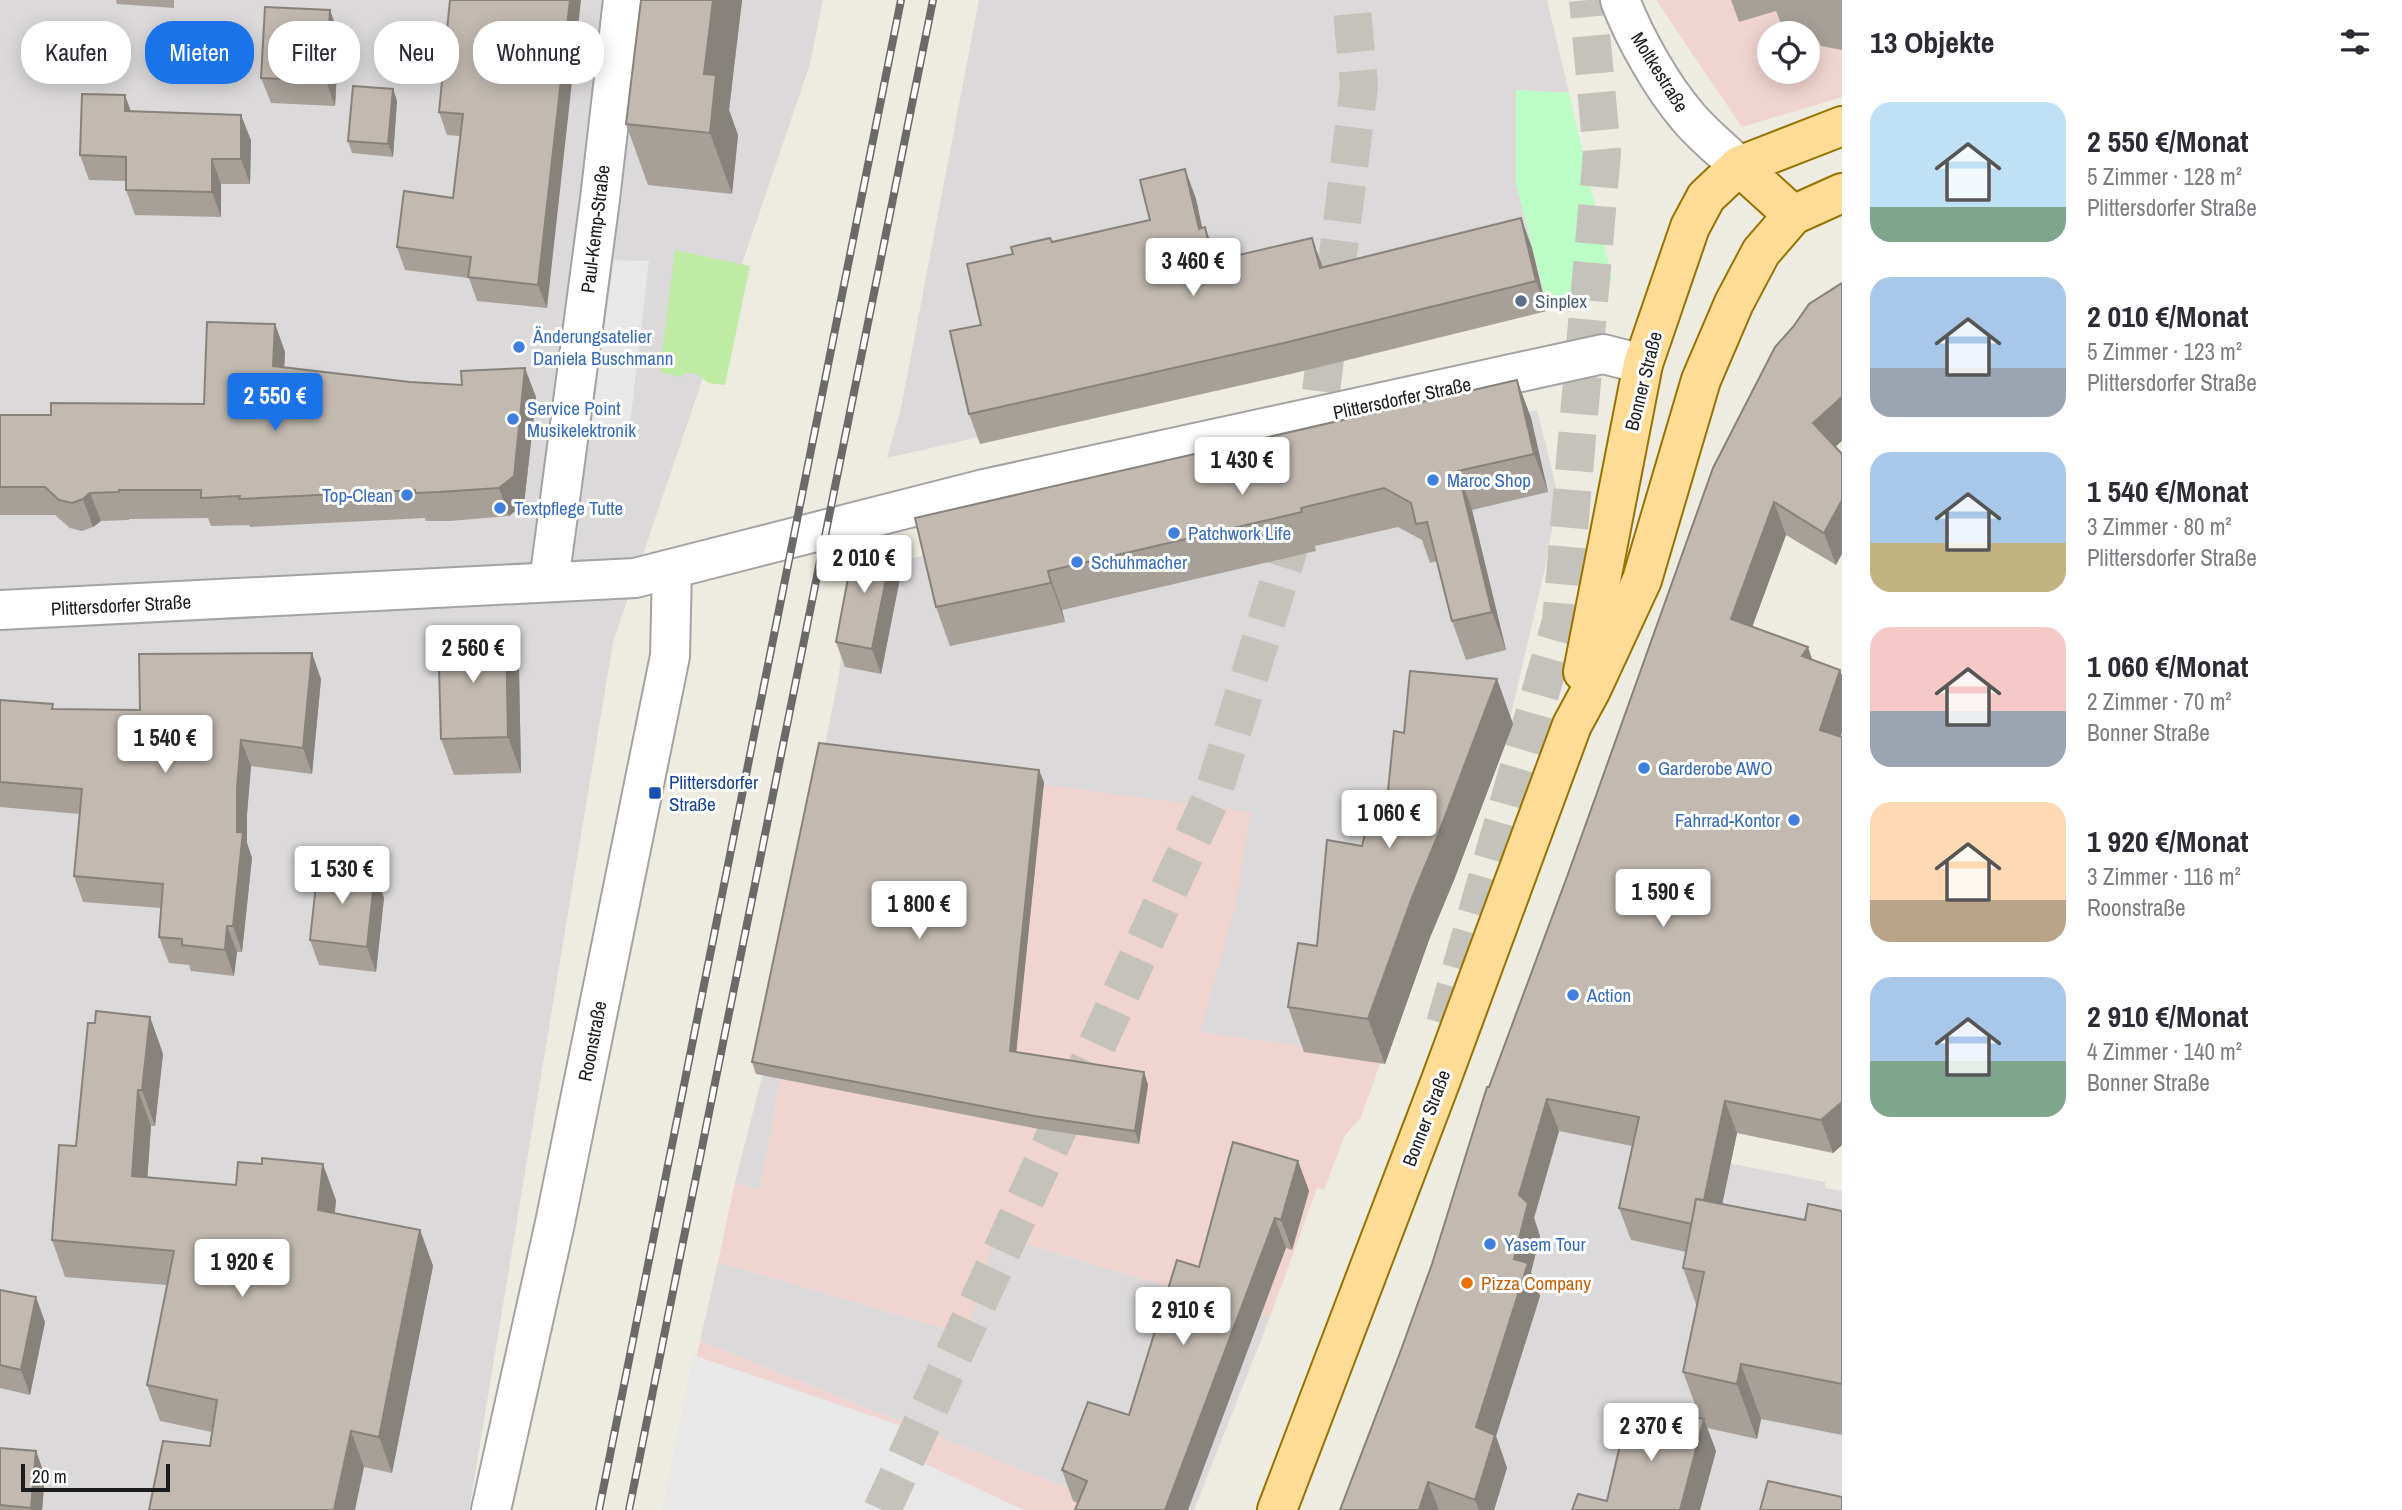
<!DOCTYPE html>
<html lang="de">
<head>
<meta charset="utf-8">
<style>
  body { margin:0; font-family:"Archivo Narrow",sans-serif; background:#f2f2f3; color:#2b2b33; height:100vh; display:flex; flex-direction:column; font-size:26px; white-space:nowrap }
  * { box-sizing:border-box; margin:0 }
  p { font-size:23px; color:#7c7c81 }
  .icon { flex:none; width:38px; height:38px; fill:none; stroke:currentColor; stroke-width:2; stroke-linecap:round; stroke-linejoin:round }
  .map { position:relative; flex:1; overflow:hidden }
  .sheet { display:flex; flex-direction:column; background:#fff; width:560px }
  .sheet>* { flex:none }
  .guide { position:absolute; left:21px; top:21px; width:665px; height:63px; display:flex; gap:14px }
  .tools { position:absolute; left:1757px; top:21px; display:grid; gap:14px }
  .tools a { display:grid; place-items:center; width:63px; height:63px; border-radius:50%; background:#fff; box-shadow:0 4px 18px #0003; font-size:35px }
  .scale { position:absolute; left:21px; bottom:18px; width:149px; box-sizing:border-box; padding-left:7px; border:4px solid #1c1c1c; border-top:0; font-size:19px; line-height:24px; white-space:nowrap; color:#1c1c1c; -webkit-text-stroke:5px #fff; paint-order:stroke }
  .price { position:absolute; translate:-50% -60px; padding:0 16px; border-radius:7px; background:#fff; color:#222; font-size:23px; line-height:46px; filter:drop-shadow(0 2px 4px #0008) }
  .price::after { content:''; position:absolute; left:50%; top:42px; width:21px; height:16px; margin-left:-10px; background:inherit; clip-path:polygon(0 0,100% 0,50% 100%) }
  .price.current { background:#1a73e8; color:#fff }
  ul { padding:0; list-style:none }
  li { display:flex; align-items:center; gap:21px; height:175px; padding:0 28px }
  li span { display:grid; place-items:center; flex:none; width:196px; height:140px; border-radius:21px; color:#555 }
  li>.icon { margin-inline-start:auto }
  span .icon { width:84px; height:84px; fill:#fffc; stroke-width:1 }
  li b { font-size:30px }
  h2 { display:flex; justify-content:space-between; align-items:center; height:84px; padding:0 28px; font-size:30px }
  .chip { padding:0 24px; border-radius:28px; background:#fff; box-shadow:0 4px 18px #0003; font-size:24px; line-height:63px }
  .chip.current { background:#1a73e8; color:#fff }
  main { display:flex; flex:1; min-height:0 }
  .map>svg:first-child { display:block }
</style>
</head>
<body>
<main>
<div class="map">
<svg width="1842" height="1510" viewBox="0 0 1842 1510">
  <rect width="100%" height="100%" fill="#eeebe1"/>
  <!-- residential -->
  <g fill="#dbd9d9">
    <path d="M0 0H823L810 64 613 642 469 1510H0Z"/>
    <path d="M979 0H1547L1569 93 1516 90V183L1548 308 887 458 901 408Z"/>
    <path d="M1537 410 1558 495 1545 568 1510 719 1382 1058 1199 1032 823 755 839 675 850 573Z"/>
    <path d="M763 1073 781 1076 760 1190 735 1182Z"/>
    <path d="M1501 1119 1825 1182V1188L1842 1191V1510H1355Z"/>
    <path d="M994 1235 1270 1317 1194 1510H1121L700 1341 718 1262 967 1335Z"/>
  </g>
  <!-- commercial -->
  <g fill="#f0d4cf" fill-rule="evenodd">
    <path d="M1656 0H1842V97L1742 127ZM1769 33H1808V72H1769Z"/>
    <path d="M823 755 1251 812 1236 903 1200 1032 1382 1058 1361 1117 1345 1135 1324 1190 1317 1188 1270 1317 995 1235 967 1335 718 1262 735 1182 760 1190 781 1076 753 1072Z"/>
    <path d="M700 1341 1121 1510H664Z"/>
  </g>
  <!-- grass -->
  <path fill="#c0eba4" d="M675 250 750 266 725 385 708 383 698 374 687 373 679 377 660 372Z"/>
  <!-- park -->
  <path fill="#bbfcc7" d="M1516 90 1569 93 1612 279C1600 303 1572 303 1548 308L1516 183Z"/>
  <!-- parking -->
  <g fill="#e8e8e8">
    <path d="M614 260 649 261 629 433 591 427Z"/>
    <path d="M693 1355 899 1425 915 1459 1024 1510H662Z"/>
  </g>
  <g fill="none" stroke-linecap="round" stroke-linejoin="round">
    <!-- major-tunnel -->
    <g stroke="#c4c2ba" stroke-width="38" stroke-dasharray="38 19" stroke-linecap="butt">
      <path d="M1314 448 1359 86 1351 0"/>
      <path d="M1445 1024 1561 621 1602 153 1588 0"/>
      <path d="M882 1510 1213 794 1302 506"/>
    </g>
    <defs>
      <g id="minor">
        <path d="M1620 0C1634 37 1662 87 1688 117 1703 135 1722 150 1739 166"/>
        <path d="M549 582 600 199 623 0"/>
        <path d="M0 610 635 578 984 489 1603 354 1643 364"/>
        <path d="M491 1510 555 1223 670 656 672 569"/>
      </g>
      <g id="major">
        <path d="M1739 166 1793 215"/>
        <path d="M1583 672 1643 364 1690 227 1706 197 1739 166 1842 126"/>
        <path d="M1277 1510 1441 1080 1572 725 1591 690 1642 580 1701 380 1734 303 1761 252 1793 215 1842 193"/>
      </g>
    </defs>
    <!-- minor casing -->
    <use href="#minor" stroke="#a3a3a3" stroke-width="42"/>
    <!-- major casing -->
    <use href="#major" stroke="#957300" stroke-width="42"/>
    <!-- minor -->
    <use href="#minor" stroke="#fff" stroke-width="38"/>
    <!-- major -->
    <use href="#major" stroke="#ffdc96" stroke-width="38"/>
    <defs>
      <g id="rail">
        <path d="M599 1510 901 0"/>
        <path d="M629 1510 933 0"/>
      </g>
    </defs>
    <!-- rail casing -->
    <use href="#rail" stroke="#6a6a6a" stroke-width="8"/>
    <!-- rail -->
    <use href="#rail" stroke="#fff" stroke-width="5" stroke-dasharray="16" stroke-linecap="butt"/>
  </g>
  <!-- wall -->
  <g fill="#a7a098">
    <path d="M116 0H174V8L117 4Z"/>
    <path d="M450 0 547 308 477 301 469 278 405 270 397 247 453 198 460 136 447 135 439 112Z"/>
    <path d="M641 0H742L729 110 738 135 732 194 648 185 626 124Z"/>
    <path d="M1731 0H1842V50L1821 46 1818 40 1808 38V33H1785L1776 11 1739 22Z"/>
    <path d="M339 35 335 106 271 103 261 78Z"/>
    <path d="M393 89 397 101 393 157 352 153 348 141Z"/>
    <path d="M131 111 251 140 250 184H221V217L135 215 126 190V181L89 180 80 155Z"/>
    <path d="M1185 169 1196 199 1202 228 1205 227 1217 261 1323 267 1521 218 1532 248 1547 311 1295 373 980 444 969 414 981 325 1013 254 1052 242 1150 220Z"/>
    <path d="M275 324 285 352 284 367 536 397 524 504 509 516 450 521H426L425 518 250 527 249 525 211 526 208 518 129 519V520L101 521 93 527 82 531 70 528 55 515H0V415H51L204 404Z"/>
    <path d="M1517 380 1531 418 1548 492 1472 510 1506 650 1466 660 1452 621 1437 561 1430 563 1422 540 1398 527 1315 546 1316 551 1062 610 1065 622 950 646 936 607Z"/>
    <path d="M1835 447 1836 565 1786 535 1752 627 1812 660 1840 670 1842 676V732L1841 737H1842V1145L1833 1153 1737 1133 1722 1204 1805 1220 1842 1211V1435L1761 1419 1757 1439 1707 1428 1716 1451 1700 1510H1572L1607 1501 1700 1418 1683 1372 1697 1307 1683 1268 1686 1252 1631 1240 1619 1208 1632 1146 1559 1131 1534 1218 1540 1236 1531 1272 1540 1296 1496 1436 1507 1468 1494 1510H1340L1401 1350 1432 1264 1489 1087 1568 874 1713 468Z"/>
    <path d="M901 573 881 674 845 667 836 642Z"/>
    <path d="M506 632 519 668 521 773 454 775 441 739Z"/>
    <path d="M321 679 312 774 251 766 247 814V843L252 858 242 952H237L234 976 191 971 189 965 169 963 159 937 161 908 83 902 74 876 80 814 0 807V700L54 709 140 710Z"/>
    <path d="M1497 679 1513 724 1454 880 1429 940 1385 1064 1304 1052 1288 1007 1317 946 1362 846 1385 821Z"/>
    <path d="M1044 782 1016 1052 1144 1072 1148 1085 1139 1144 1039 1129 756 1074 752 1062Z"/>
    <path d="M375 873 384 898 376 972 319 965 310 940Z"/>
    <path d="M150 1017 163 1054 155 1126H151L147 1178 336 1200 335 1213 420 1230 433 1266 392 1473 364 1467 210 1446 212 1432 160 1421 147 1385 167 1285 65 1277 52 1240 76 1146 95 1023Z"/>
    <path d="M1298 1161 1309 1191 1292 1250 1286 1248 1078 1503 1073 1501 1062 1470 1129 1415 1199 1267Z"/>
    <path d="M0 1290 45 1322 30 1395 0 1388Z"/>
    <path d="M0 1448 36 1451 45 1476 42 1510H0Z"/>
  </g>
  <!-- shaded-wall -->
  <g fill="#88827c">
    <path d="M570 0H581L547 308 538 285Z"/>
    <path d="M713 0H742L729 110 738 135 732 194 710 133 704 74Z"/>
    <path d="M330 10 339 35 335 106 326 81Z"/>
    <path d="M393 89 397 101 393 157 388 144Z"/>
    <path d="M125 95 134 120 125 111Z"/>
    <path d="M241 115 251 140 250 184 241 159Z"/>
    <path d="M212 159 221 184V217L212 192Z"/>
    <path d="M1185 169 1196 199 1209 259 1199 229Z"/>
    <path d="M1521 218 1532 248 1547 311 1536 281Z"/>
    <path d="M1205 227 1216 257 1224 291 1213 261Z"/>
    <path d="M1312 238 1323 268H1320Z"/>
    <path d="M275 324 285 352 283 394 273 366Z"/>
    <path d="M525 368 536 397 524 504 509 516 499 488Z"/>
    <path d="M1517 380 1531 418 1548 492 1534 454Z"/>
    <path d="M1842 397V441L1825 456 1813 423Z"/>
    <path d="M1458 471 1472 510 1506 650 1492 612Z"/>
    <path d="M90 493 101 521 93 527 83 499Z"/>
    <path d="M1842 500V554L1836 565 1824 533Z"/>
    <path d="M1774 502 1786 535 1743 652 1731 619Z"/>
    <path d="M892 549 901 573 881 674 872 649Z"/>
    <path d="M1048 571 1062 610 1065 622 1051 583Z"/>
    <path d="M506 632 519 668 521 773 508 737Z"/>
    <path d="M1808 647 1819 680 1802 656Z"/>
    <path d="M312 653 321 679 312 774 303 748Z"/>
    <path d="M1840 670 1842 676V732L1832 763 1820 730Z"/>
    <path d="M1497 679 1513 724 1454 880 1429 940 1385 1064 1368 1019 1413 895Z"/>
    <path d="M241 740 251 766 247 814V843L252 858 242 952 233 926 237 832V788Z"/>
    <path d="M1039 770 1044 782 1015 1064 1010 1051Z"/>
    <path d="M375 873 384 898 376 972 367 947Z"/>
    <path d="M227 926 237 952 234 976 225 950Z"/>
    <path d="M150 1017 163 1054 155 1126 142 1090Z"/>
    <path d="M1144 1072 1148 1085 1139 1144 1135 1131Z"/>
    <path d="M138 1090 151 1126 145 1212 132 1176Z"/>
    <path d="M1547 1099 1559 1131 1534 1218 1540 1236 1531 1272 1540 1296 1496 1436 1507 1468 1494 1510H1479L1475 1500 1476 1427 1519 1195Z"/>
    <path d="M1725 1101 1737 1133 1711 1258 1699 1225Z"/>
    <path d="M1842 1102V1145L1833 1153 1821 1120Z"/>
    <path d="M1298 1161 1309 1191 1292 1250 1281 1220Z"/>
    <path d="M323 1164 336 1200 331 1246 318 1210Z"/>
    <path d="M1275 1218 1286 1248 1188 1510H1165Z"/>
    <path d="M420 1230 433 1266 392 1473 379 1437Z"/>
    <path d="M36 1297 45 1322 30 1395 21 1370Z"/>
    <path d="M1741 1364 1761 1419 1757 1439 1737 1384Z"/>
    <path d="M1704 1419 1716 1451 1700 1510H1680Z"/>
    <path d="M351 1431 364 1467 355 1510H334Z"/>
    <path d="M36 1451 45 1476 42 1510H32L31 1508Z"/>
    <path d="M1428 1482 1439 1510H1419Z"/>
  </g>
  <!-- building -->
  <g fill="#c2bab1" stroke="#88827c" stroke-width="2">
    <path d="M450 0H570L538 285 468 277 471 257 397 247 404 191 453 198 463 114 439 112Z"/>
    <path d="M641 0H713L704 74 716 75 710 133 626 124Z"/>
    <path d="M265 7 330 10 326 81 261 78Z"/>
    <path d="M353 86 393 89 388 144 348 141Z"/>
    <path d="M82 94 125 95V111L241 115V159H212V192L126 190V157L80 155Z"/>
    <path d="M1185 169 1199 229 1205 227 1213 261 1312 238 1320 268 1521 218 1536 281 1284 343 969 414 950 331 981 325 967 264 1013 254 1011 247 1050 238 1052 242 1150 220 1140 180Z"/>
    <path d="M1842 283V397L1813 423 1842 454V500L1824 533 1774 502 1731 619 1808 647 1802 656 1840 670 1820 730 1842 737V1102L1821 1120 1725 1101 1704 1200 1696 1199 1692 1224 1619 1208 1639 1117 1547 1099 1519 1195 1528 1203 1514 1259 1528 1263 1476 1427 1495 1435 1475 1500 1428 1482 1419 1510H1340L1401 1350 1432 1264 1487 1087H1489L1568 874 1713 468 1775 347 1793 327 1809 304Z"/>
    <path d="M207 322 275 324 273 366 410 382 462 385 461 371 525 368 514 476 499 488 439 492 415 493V490L239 499 240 496 201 498V490H119V492L90 493 83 499 72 503 59 500 45 487H0V415H51V403L204 404Z"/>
    <path d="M1517 380 1534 454 1458 471 1492 612 1452 621 1427 522 1416 524 1411 503 1384 488 1301 508 1302 512 1048 571 1051 583 936 607 915 518Z"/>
    <path d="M855 541 892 549 872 649 836 642Z"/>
    <path d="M506 632 508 737 441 739 438 633Z"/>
    <path d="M312 653 303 748 241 740 237 788V832H243L233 926H227L225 950 182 945V939L159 937 163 884 74 876 82 789 0 782V700L53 704 52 709 140 710 139 654Z"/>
    <path d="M1410 671 1497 679 1438 835 1413 895 1368 1019 1288 1007 1298 943 1317 946 1327 840 1362 846 1369 817 1385 821 1394 731 1404 733Z"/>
    <path d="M819 743 1039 770 1010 1051 1144 1072 1135 1131 1034 1116 752 1062Z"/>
    <path d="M318 866 375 873 367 947 310 940Z"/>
    <path d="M96 1011 150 1017 142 1090H138L132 1176 236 1185 238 1162 262 1164V1158L323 1164 318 1210 420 1230 379 1437 351 1431 334 1510H149L163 1441 210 1446 217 1400 147 1385 174 1251 52 1240 59 1145 76 1146 88 1023H95Z"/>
    <path d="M1233 1142 1298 1161 1281 1220 1275 1218 1165 1510H1075L1087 1481 1062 1470 1088 1402 1129 1415 1177 1260 1199 1267Z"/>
    <path d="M1696 1199 1805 1220 1808 1204 1842 1211V1384L1741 1364 1737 1384 1683 1372 1704 1272 1683 1268Z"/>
    <path d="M0 1290 36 1297 21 1370 0 1365Z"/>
    <path d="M1642 1404 1704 1419 1680 1510H1572L1578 1494 1607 1501 1624 1428Z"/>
    <path d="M0 1448 36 1451 31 1508 0 1505Z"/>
    <path d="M1768 1481 1842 1497V1510H1760Z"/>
  </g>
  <!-- markers -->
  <circle fill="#5c6f8a" stroke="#fff" stroke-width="2.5" cx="1521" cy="301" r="7"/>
  <g fill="#3f7fe0" stroke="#fff" stroke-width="2.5">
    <circle cx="519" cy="347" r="7"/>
    <circle cx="513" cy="419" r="7"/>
    <circle cx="1433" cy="480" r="7"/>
    <circle cx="407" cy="495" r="7"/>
    <circle cx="500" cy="508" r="7"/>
    <circle cx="1174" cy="533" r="7"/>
    <circle cx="1077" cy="562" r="7"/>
    <circle cx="1644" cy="768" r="7"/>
    <circle cx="1794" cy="820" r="7"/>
    <circle cx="1573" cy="995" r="7"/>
    <circle cx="1490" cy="1244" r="7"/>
  </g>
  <rect fill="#1a4fb4" stroke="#fff" stroke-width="2.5" x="648" y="786" width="14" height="14" rx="3.5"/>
  <circle fill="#e8710a" stroke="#fff" stroke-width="2.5" cx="1467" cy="1283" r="7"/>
  <g text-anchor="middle" stroke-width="6" stroke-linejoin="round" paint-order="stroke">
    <!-- street labels -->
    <g font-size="19" fill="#1c1c1c" stroke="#fff">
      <text transform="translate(1660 72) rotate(58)" y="7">Moltkestraße</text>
      <text transform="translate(595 229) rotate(-83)" y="7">Paul-Kemp-Straße</text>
      <text transform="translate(1643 381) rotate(-76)" y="7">Bonner Straße</text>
      <text transform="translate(1402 398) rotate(-12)" y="7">Plittersdorfer Straße</text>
      <text transform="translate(121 605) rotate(-3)" y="7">Plittersdorfer Straße</text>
      <text transform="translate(592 1041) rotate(-79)" y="7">Roonstraße</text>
      <text transform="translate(1426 1118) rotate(-69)" y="7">Bonner Straße</text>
    </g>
    <!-- service labels -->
    <g font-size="19" fill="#4e5e75" stroke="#fff" text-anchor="start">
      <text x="1535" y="308">Sinplex</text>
    </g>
    <!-- shop labels -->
    <g font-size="19" fill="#366cbe" stroke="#fff" text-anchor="start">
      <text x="533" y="343">Änderungsatelier<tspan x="533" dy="22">Daniela Buschmann</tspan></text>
      <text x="527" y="415">Service Point<tspan x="527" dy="22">Musikelektronik</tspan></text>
      <text x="1447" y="487">Maroc Shop</text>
      <text x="393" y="502" text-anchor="end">Top-Clean</text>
      <text x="514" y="515">Textpflege Tutte</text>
      <text x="1188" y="540">Patchwork Life</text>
      <text x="1091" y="569">Schuhmacher</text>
      <text x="1658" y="775">Garderobe AWO</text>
      <text x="1780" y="827" text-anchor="end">Fahrrad-Kontor</text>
      <text x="1587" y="1002">Action</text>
      <text x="1504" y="1251">Yasem Tour</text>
    </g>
    <!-- transit labels -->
    <g font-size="19" fill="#164399" stroke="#fff" text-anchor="start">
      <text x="669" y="789">Plittersdorfer<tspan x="669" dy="22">Straße</tspan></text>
    </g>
    <!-- food labels -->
    <g font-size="19" fill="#c56008" stroke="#fff" text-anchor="start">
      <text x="1481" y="1290">Pizza Company</text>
    </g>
  </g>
</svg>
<div class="tools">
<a><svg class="icon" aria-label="locate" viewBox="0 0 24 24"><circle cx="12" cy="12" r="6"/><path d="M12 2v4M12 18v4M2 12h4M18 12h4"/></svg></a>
</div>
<div class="scale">20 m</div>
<b class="price" style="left:1193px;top:298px">3 460 €</b>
<b class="price current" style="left:275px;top:433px">2 550 €</b>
<b class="price" style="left:1242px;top:497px">1 430 €</b>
<b class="price" style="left:864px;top:595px">2 010 €</b>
<b class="price" style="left:473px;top:685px">2 560 €</b>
<b class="price" style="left:165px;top:775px">1 540 €</b>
<b class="price" style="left:1389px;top:850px">1 060 €</b>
<b class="price" style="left:342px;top:906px">1 530 €</b>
<b class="price" style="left:1663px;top:929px">1 590 €</b>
<b class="price" style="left:919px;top:941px">1 800 €</b>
<b class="price" style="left:242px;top:1299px">1 920 €</b>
<b class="price" style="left:1183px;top:1347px">2 910 €</b>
<b class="price" style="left:1651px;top:1463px">2 370 €</b>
<div class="guide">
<a class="chip">Kaufen</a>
<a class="chip current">Mieten</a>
<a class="chip">Filter</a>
<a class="chip">Neu</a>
<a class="chip">Wohnung</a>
</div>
</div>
<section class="sheet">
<h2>13 Objekte<svg class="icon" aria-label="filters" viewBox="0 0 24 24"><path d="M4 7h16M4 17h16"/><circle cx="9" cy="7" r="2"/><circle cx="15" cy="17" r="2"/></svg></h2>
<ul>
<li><span style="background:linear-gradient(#bfe0f5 75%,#7fa58c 0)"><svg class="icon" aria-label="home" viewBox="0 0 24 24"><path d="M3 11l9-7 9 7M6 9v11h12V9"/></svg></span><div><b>2 550 €/Monat</b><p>5 Zimmer · 128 m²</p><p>Plittersdorfer Straße</p></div></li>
<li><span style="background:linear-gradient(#a9c7e8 65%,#9aa5b1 0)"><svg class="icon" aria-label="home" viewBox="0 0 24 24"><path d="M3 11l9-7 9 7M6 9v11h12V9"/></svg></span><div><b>2 010 €/Monat</b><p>5 Zimmer · 123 m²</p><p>Plittersdorfer Straße</p></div></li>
<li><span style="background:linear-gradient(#a9c7e8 65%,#c2b280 0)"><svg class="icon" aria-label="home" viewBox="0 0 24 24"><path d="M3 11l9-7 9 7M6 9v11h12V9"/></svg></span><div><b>1 540 €/Monat</b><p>3 Zimmer · 80 m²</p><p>Plittersdorfer Straße</p></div></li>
<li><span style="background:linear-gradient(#f6c9c9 60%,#9aa5b1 0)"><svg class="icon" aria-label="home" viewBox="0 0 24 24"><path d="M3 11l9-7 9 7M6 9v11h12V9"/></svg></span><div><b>1 060 €/Monat</b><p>2 Zimmer · 70 m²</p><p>Bonner Straße</p></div></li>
<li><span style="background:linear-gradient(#ffd9b3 70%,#b9a48a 0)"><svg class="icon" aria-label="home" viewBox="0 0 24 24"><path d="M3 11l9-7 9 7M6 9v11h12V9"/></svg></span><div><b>1 920 €/Monat</b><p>3 Zimmer · 116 m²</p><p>Roonstraße</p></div></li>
<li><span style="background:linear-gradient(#a9c7e8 60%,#7fa58c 0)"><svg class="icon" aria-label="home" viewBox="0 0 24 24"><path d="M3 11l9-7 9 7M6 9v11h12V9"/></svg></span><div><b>2 910 €/Monat</b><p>4 Zimmer · 140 m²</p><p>Bonner Straße</p></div></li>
</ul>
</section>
</main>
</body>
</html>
